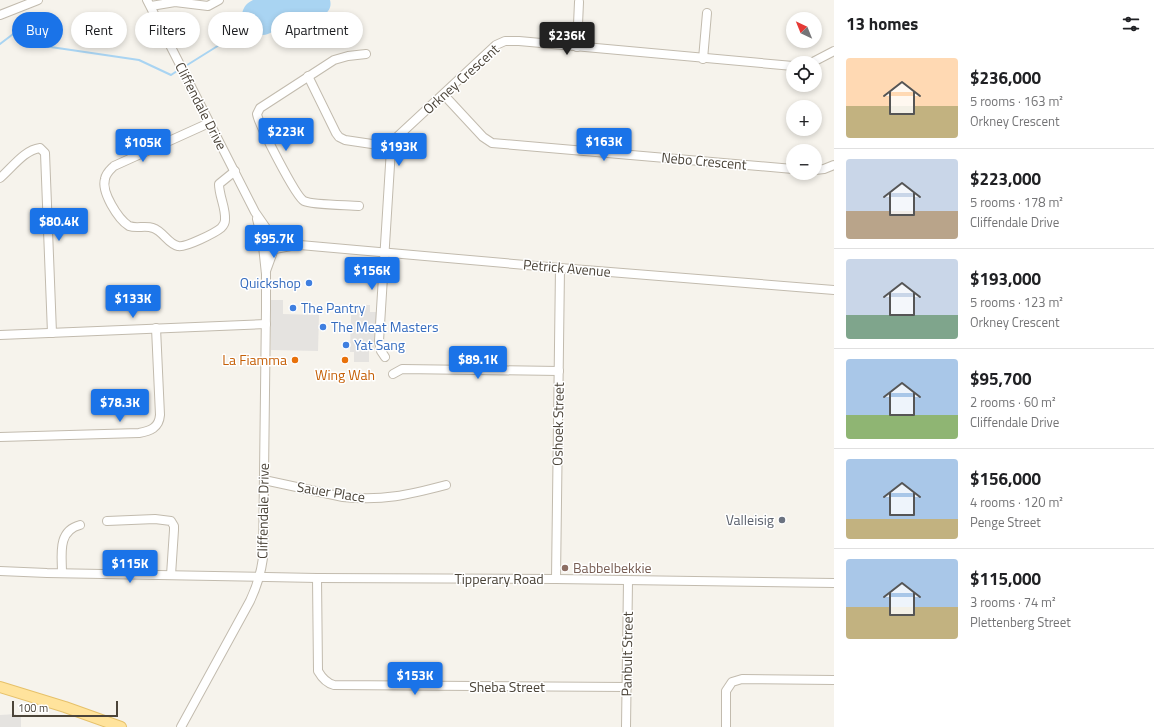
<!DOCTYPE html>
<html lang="en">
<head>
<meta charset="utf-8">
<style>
  body { margin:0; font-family:"Titillium Web",sans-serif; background:#f2f2f2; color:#202124; height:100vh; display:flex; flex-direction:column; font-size:15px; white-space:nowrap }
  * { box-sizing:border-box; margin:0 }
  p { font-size:13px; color:#757577 }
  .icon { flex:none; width:22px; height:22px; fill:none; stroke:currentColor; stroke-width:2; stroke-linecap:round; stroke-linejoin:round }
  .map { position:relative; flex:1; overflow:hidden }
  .details { display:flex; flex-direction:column; background:#fff; width:320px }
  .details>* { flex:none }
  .hud { position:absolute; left:12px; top:12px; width:380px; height:36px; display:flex; gap:8px }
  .needle { width:26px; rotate:317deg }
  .controls { position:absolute; left:786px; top:12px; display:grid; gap:8px }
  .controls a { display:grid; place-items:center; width:36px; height:36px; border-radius:50%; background:#fff; box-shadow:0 2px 6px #0003; font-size:20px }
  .scale { position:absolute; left:12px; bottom:10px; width:106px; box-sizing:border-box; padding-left:4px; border:2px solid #4b4439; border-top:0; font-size:11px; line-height:14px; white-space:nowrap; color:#4b4439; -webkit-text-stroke:3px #fff; paint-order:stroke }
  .price { position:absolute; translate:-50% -34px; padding:0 9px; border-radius:4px; background:#1a73e8; color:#fff; font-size:13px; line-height:26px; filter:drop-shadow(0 1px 2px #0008) }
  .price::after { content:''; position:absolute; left:50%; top:24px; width:12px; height:9px; margin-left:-6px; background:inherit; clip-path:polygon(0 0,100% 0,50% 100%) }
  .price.on { background:#222; color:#fff }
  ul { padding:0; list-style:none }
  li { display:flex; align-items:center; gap:12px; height:100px; padding:0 12px }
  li+li { border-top:1px solid #e0e0e0 }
  li span { display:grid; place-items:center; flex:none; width:112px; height:80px; border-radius:4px; color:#555 }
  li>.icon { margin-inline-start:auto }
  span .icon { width:48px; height:48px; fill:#fffc; stroke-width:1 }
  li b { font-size:17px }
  h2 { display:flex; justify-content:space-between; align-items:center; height:48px; padding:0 12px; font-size:17px }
  .pill { padding:0 14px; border-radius:18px; background:#fff; box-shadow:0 2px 6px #0003; font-size:14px; line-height:36px }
  .pill.on { background:#1a73e8; color:#fff }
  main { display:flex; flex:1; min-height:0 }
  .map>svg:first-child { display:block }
</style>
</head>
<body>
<main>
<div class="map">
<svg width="834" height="727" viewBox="0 0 834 727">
  <rect width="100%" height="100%" fill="#f6f3ec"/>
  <!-- parking -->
  <g fill="#e5e3e0">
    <path d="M271 300H283V314L319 315 318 351 271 350Z"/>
    <path d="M357 305H370V312H377L376 349H369V362H354V352H350L351 315H357Z"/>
    <path d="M16 714V716H21V727H0V715Z"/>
  </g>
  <!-- water -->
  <path fill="#a9d4f2" d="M253 0H330C332 8 328 12 322 17H309L299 14 292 16 283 15 277 22 272 32C270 33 266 35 263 35 243 36 233 9 253 0Z"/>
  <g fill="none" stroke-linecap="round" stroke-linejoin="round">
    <!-- stream -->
    <g stroke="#a9d4f2" stroke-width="2">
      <path d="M0 44 25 25 44 46 139 60 171 75 180 69"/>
      <path d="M184 67 248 27"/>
    </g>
    <defs>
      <g id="minor">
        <path d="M147 0 255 212 273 238"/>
        <path d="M151 6 175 2 208 6 219 0"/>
        <path d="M0 15 38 0"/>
        <path d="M577 47 579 2"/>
        <path d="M703 59 707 13"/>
        <path d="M811 63 834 51"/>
        <path d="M308 76 336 133 339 137 345 140 392 147"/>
        <path d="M444 95 483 137 492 143 793 169"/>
        <path d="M209 123 114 166C110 170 106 173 105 179 101 192 118 219 129 226 137 229 145 225 153 228 163 231 168 244 178 246 185 248 215 233 221 228 223 226 225 224 225 220 226 208 219 196 219 184L235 171"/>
        <path d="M815 170 824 169 834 165"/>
        <path d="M0 178C12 168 24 150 40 148L45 153 52 333"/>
        <path d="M359 206C348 205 312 205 304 201 296 197 259 125 257 114L260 108 334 60 348 56 366 54"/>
        <path d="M257 219 263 242"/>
        <path d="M274 239 300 245 560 268 834 290"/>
        <path d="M275 249 276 243 274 239 268 237 264 240 263 246 264 249 268 251 275 249 296 245"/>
        <path d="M266 271 274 249"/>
        <path d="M0 335 266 324"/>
        <path d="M385 357 381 351 379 341 391 149 397 137 496 45 505 41H519L793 66"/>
        <path d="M393 374 402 369 559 371"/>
        <path d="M0 437 139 433C150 431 159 428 160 415L156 328"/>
        <path d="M264 480 343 497C383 501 408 495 446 485"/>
        <path d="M107 521 155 519 171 521 174 526V530L171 575"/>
        <path d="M0 571 47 573 317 578 556 579 834 583"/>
        <path d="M62 573C62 555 57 531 80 525"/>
        <path d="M317 578 318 671C322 678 326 683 334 685L627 687"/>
        <path d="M556 579 560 268"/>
        <path d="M181 727 250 601C257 586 261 573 263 558L266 309V274L263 246"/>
        <path d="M626 727 628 581"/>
        <path d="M726 727V691L732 682 742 679 834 680"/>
      </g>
      <path id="major" d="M0 687 65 707 121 727"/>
    </defs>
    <!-- minor casing -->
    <use href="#minor" stroke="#c2bbae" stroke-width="10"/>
    <!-- major casing -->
    <use href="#major" stroke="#e6c16a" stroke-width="12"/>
    <!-- minor -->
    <use href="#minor" stroke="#fff" stroke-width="8"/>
    <!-- major -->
    <use href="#major" stroke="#ffe39c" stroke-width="10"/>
  </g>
  <!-- markers -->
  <g fill="#3f7fe0" stroke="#fff" stroke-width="1.5">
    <circle cx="309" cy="283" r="4"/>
    <circle cx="293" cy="308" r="4"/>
    <circle cx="323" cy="327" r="4"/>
    <circle cx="346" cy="345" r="4"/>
  </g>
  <g fill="#e8710a" stroke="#fff" stroke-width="1.5">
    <circle cx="295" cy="360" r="4"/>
    <circle cx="345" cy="360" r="4"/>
  </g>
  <circle fill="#6b7280" stroke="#fff" stroke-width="1.5" cx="782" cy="520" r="4"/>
  <circle fill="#8d6e63" stroke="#fff" stroke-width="1.5" cx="565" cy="568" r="4"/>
  <g text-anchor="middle" stroke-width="3" stroke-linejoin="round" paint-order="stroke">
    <!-- street labels -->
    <g font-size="14" fill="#4b4439" stroke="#fff">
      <text transform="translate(461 79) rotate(-42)" y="5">Orkney Crescent</text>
      <text transform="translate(201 106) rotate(63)" y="5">Cliffendale Drive</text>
      <text transform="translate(704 161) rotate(5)" y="5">Nebo Crescent</text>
      <text transform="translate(567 268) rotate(5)" y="5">Petrick Avenue</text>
      <text transform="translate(558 424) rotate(-89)" y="5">Oshoek Street</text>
      <text transform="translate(331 492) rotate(9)" y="5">Sauer Place</text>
      <text transform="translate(263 511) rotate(-89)" y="5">Cliffendale Drive</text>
      <text x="499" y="584">Tipperary Road</text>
      <text transform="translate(627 654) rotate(-89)" y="5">Panbult Street</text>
      <text x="507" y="692">Sheba Street</text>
    </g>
    <!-- shop labels -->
    <g font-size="14" fill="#366cbe" stroke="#fff" text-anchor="start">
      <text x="301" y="288" text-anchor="end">Quickshop</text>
      <text x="301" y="313">The Pantry</text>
      <text x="331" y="332">The Meat Masters</text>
      <text x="354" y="350">Yat Sang</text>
    </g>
    <!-- food labels -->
    <g font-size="14" fill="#c56008" stroke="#fff" text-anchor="end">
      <text x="287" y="365">La Fiamma</text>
      <text x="345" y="380" text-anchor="middle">Wing Wah</text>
    </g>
    <!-- worship labels -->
    <g font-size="14" fill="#5b616d" stroke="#fff" text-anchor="end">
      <text x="774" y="525">Valleisig</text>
    </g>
    <!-- education labels -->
    <g font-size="14" fill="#785e54" stroke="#fff" text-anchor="start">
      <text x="573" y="573">Babbelbekkie</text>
    </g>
  </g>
</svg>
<div class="controls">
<a><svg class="needle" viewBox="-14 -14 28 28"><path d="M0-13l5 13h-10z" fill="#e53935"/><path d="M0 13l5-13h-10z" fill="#757577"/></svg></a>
<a><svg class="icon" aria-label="locate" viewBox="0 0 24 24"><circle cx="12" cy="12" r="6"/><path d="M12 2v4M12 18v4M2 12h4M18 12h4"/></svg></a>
<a>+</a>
<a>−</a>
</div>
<div class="scale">100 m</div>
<b class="price on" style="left:567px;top:56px">$236K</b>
<b class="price" style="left:286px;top:152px">$223K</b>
<b class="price" style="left:604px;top:162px">$163K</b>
<b class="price" style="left:143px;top:163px">$105K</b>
<b class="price" style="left:399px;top:167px">$193K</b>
<b class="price" style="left:59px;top:242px">$80.4K</b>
<b class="price" style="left:274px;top:259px">$95.7K</b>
<b class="price" style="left:372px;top:291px">$156K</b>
<b class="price" style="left:133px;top:319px">$133K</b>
<b class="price" style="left:478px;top:380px">$89.1K</b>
<b class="price" style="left:120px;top:423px">$78.3K</b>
<b class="price" style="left:130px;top:584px">$115K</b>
<b class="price" style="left:415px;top:696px">$153K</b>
<div class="hud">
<a class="pill on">Buy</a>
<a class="pill">Rent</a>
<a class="pill">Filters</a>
<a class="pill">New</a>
<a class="pill">Apartment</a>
</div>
</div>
<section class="details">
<h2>13 homes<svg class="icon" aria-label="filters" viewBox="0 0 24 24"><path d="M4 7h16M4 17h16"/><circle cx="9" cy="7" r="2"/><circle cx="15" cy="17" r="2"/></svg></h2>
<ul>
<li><span style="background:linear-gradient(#ffd9b3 60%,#c2b280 0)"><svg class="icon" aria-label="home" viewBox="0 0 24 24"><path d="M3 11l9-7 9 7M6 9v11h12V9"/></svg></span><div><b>$236,000</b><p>5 rooms · 163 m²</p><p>Orkney Crescent</p></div></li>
<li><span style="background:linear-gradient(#c9d6e8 65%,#b9a48a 0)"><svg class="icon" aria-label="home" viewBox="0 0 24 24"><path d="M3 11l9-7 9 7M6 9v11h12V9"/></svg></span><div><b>$223,000</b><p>5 rooms · 178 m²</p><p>Cliffendale Drive</p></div></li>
<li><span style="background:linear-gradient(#c9d6e8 70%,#7fa58c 0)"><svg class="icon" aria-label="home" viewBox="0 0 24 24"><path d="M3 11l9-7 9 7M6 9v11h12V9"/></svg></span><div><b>$193,000</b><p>5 rooms · 123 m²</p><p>Orkney Crescent</p></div></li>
<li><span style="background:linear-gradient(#a9c7e8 70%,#8fb573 0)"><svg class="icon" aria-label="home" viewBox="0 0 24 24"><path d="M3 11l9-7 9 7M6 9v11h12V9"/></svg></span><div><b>$95,700</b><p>2 rooms · 60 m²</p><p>Cliffendale Drive</p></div></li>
<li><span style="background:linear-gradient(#a9c7e8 75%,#c2b280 0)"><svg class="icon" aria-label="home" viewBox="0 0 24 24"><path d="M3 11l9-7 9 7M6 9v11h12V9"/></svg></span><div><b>$156,000</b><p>4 rooms · 120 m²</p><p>Penge Street</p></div></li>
<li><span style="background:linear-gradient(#a9c7e8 60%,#c2b280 0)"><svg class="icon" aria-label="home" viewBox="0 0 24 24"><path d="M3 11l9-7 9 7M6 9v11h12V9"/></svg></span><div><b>$115,000</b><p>3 rooms · 74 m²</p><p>Plettenberg Street</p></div></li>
</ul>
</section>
</main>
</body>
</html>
